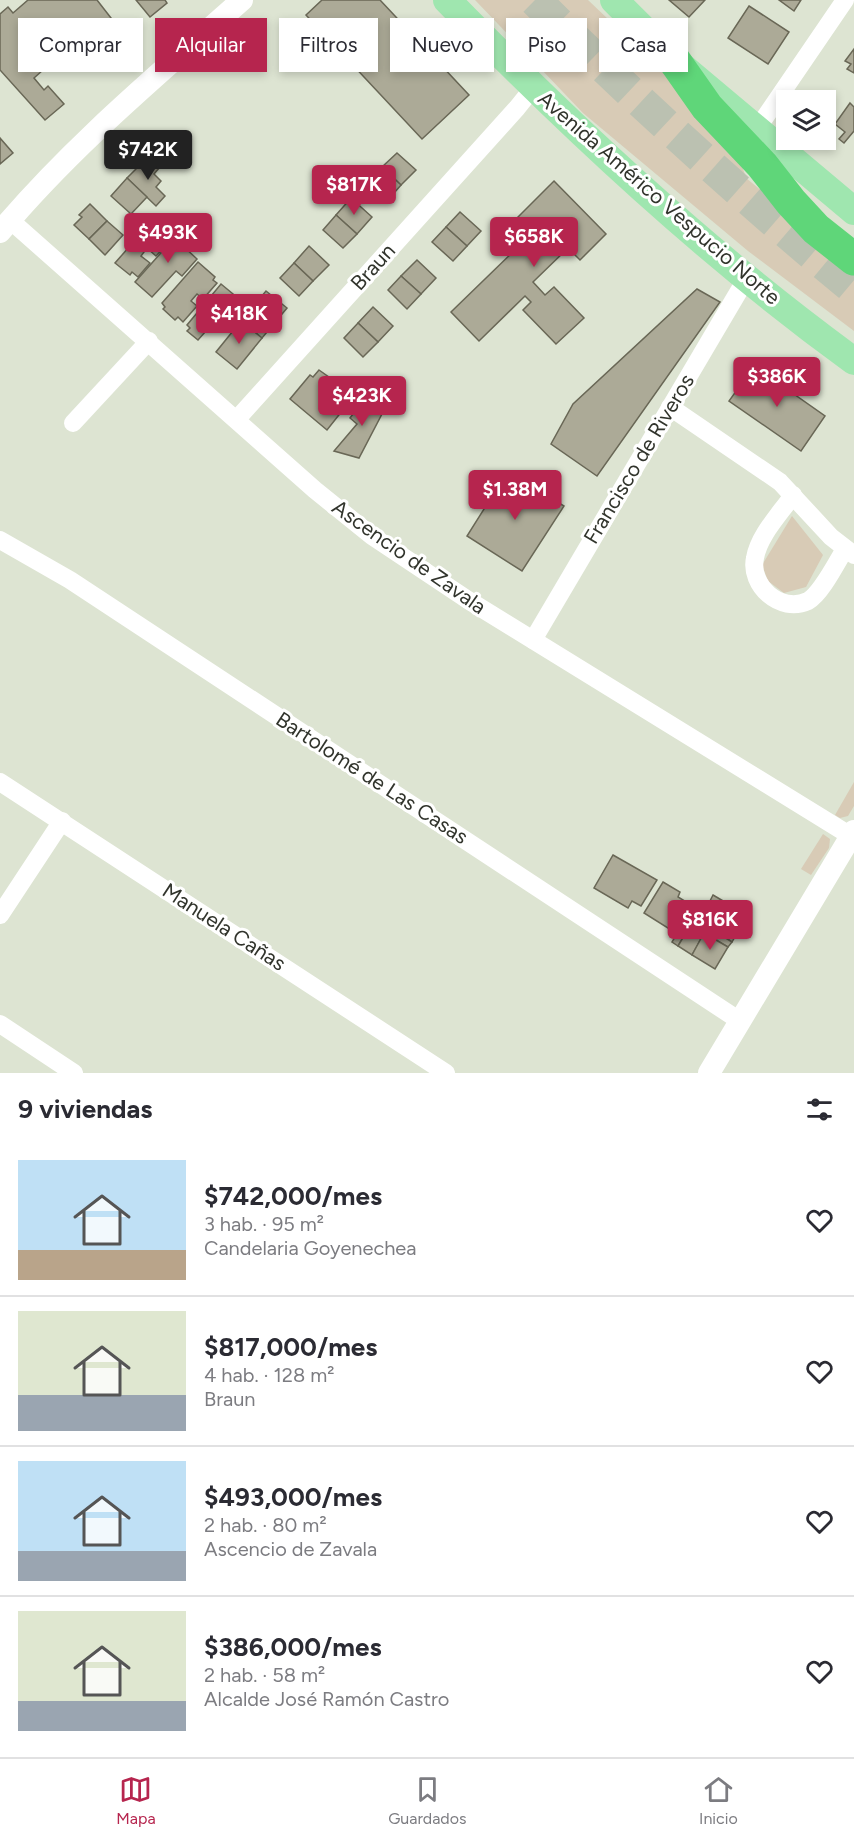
<!DOCTYPE html>
<html lang="es">
<head>
<meta charset="utf-8">
<style>
  body { margin:0; font-family:Figtree,sans-serif; background:#f7f7f7; color:#2b2b33; height:100vh; display:flex; flex-direction:column; font-size:22px; white-space:nowrap }
  * { box-sizing:border-box; margin:0 }
  p { font-size:20px; color:#7c7c81 }
  .icon { flex:none; width:33px; height:33px; fill:none; stroke:currentColor; stroke-width:2; stroke-linecap:round; stroke-linejoin:round }
  .map { position:relative; height:1073px; overflow:hidden }
  .details { display:flex; flex-direction:column; background:#fff; flex:1 }
  .details>* { flex:none }
  .guide { position:absolute; left:18px; top:18px; width:819px; height:54px; display:flex; gap:12px }
  .buttons { position:absolute; left:776px; top:90px; display:grid; gap:12px }
  .buttons a { display:grid; place-items:center; width:60px; height:60px; border-radius:0px; background:#fff; box-shadow:0 3px 9px #0003; font-size:30px }
  .price { position:absolute; translate:-50% -51px; padding:0 14px; border-radius:6px; background:#b6254e; color:#fff; font-size:20px; line-height:39px; filter:drop-shadow(0 2px 3px #0008) }
  .price::after { content:''; position:absolute; left:50%; top:36px; width:18px; height:14px; margin-left:-9px; background:inherit; clip-path:polygon(0 0,100% 0,50% 100%) }
  .price.selected { background:#222; color:#fff }
  ul { padding:0; list-style:none }
  li { display:flex; align-items:center; gap:18px; height:150px; padding:0 18px }
  li+li { border-top:2px solid #e1e1e2 }
  li span { display:grid; place-items:center; flex:none; width:168px; height:120px; border-radius:0px; color:#555 }
  li>.icon { margin-inline-start:auto }
  span .icon { width:72px; height:72px; fill:#fffc; stroke-width:1 }
  li b { font-size:26px }
  h2 { display:flex; justify-content:space-between; align-items:center; height:72px; padding:0 18px; font-size:26px }
  .pill { padding:0 21px; border-radius:0px; background:#fff; box-shadow:0 3px 9px #0003; font-size:21px; line-height:54px }
  .pill.selected { background:#b6254e; color:#fff }
  .tab-bar { display:flex; justify-content:space-around; align-items:center; height:84px; border-top:2px solid #e1e1e2; background:#fff; font-size:16px; color:#7c7c81 }
  .tab-bar a { display:grid; justify-items:center; gap:3px }
  .tab-bar .selected { color:#b6254e }
  .map>svg:first-child { display:block }
</style>
</head>
<body>
<div class="map">
<svg width="854" height="1073" viewBox="0 0 854 1073">
  <rect width="100%" height="100%" fill="#dde4d2"/>
  <!-- green -->
  <g fill="#d8cbb6">
    <path d="M475 0H588L733 138 746 178 854 267V331L748 251 583 113Z"/>
    <path d="M792 516 823 555 806 587 784 593 768 581 762 565Z"/>
    <path d="M854 782V806L848 816 840 818 835 815Z"/>
    <path d="M823 834 830 839 829 848 811 875 801 869Z"/>
  </g>
  <!-- building -->
  <g fill="#acaa97" stroke="#696756" stroke-width="1.5">
    <path d="M28 0H97L132 45 107 66 88 44 93 40 87 33 73 46 77 51 58 68 52 62 34 78 44 90 48 86 64 104 45 120 0 70V14L8 7 13 13Z"/>
    <path d="M136 0H165L167 3 150 17Z"/>
    <path d="M322 0H380L469 95 422 139 306 15Z"/>
    <path d="M669 0H705L689 17Z"/>
    <path d="M779 0H801L794 11Z"/>
    <path d="M749 6 789 32 768 64 728 38Z"/>
    <path d="M854 49V73L847 69 851 64 845 61Z"/>
    <path d="M850 103 854 107V131L844 143 839 139 845 132 835 124Z"/>
    <path d="M0 138 13 153 0 164Z"/>
    <path d="M397 153 416 170 401 185 382 167Z"/>
    <path d="M149 156 160 167 154 174 161 181 156 187 165 196 156 206 127 178Z"/>
    <path d="M382 167 401 185 388 200 368 182Z"/>
    <path d="M127 178 147 197 131 214 111 196Z"/>
    <path d="M554 181 606 234 580 260 568 248 533 282 545 295 554 287 584 318 556 344 523 310 531 302 525 296 479 341 451 312 517 248 508 239 522 226 516 219Z"/>
    <path d="M351 198 372 217 357 234 336 215Z"/>
    <path d="M90 204 107 221 89 239 74 225 82 217 79 215Z"/>
    <path d="M460 212 481 231 467 246 446 227Z"/>
    <path d="M336 215 357 234 343 248 323 230Z"/>
    <path d="M107 221 123 235 105 255 89 239Z"/>
    <path d="M151 222 171 240 156 256 147 248 141 256 150 263 138 277 132 272 130 275 115 263Z"/>
    <path d="M184 227 192 234 182 245 197 259 182 276 176 271 152 297 135 282Z"/>
    <path d="M446 227 467 246 453 261 432 242Z"/>
    <path d="M309 246 329 265 313 281 294 263Z"/>
    <path d="M417 260 436 278 421 294 401 276Z"/>
    <path d="M198 262 215 277 213 280 217 283 203 299 197 294 191 301 197 306 183 322 178 317 175 320 163 309 165 307 162 303Z"/>
    <path d="M294 263 313 281 299 296 280 278Z"/>
    <path d="M401 276 421 294 407 309 388 290Z"/>
    <path d="M221 284 244 303 223 329 214 322 198 340 187 331 190 328 187 325Z"/>
    <path d="M697 289 720 302 597 476 551 444 573 404Z"/>
    <path d="M266 291 287 308 262 338 241 321Z"/>
    <path d="M373 307 393 326 378 342 358 323Z"/>
    <path d="M241 321 262 338 237 369 216 352Z"/>
    <path d="M358 323 378 342 363 357 344 338Z"/>
    <path d="M754 366 825 416 801 451 729 401Z"/>
    <path d="M319 370 333 380 322 394 342 411 327 430 290 399 310 375 313 377Z"/>
    <path d="M370 392 378 398 376 401 383 412 359 458 334 451 357 424 350 418Z"/>
    <path d="M508 471 564 506 522 571 467 536Z"/>
    <path d="M613 855 657 880 641 906 632 901 628 908 594 888Z"/>
    <path d="M663 882 680 892 678 897 688 903 671 930 644 913Z"/>
    <path d="M713 895 747 915 741 926 707 907Z"/>
    <path d="M715 911 741 926 736 935 710 920Z"/>
    <path d="M685 920 691 924 678 946 672 942Z"/>
    <path d="M710 920 736 935 732 942 707 926Z"/>
    <path d="M691 924 704 933 692 955 678 946Z"/>
    <path d="M707 926 732 942 728 947 704 933Z"/>
    <path d="M704 933 728 947 715 969 692 955Z"/>
  </g>
  <g fill="none" stroke-linecap="round" stroke-linejoin="round">
    <!-- motorway-tunnel -->
    <path stroke="#bbc1b1" stroke-width="33" stroke-dasharray="33 16" stroke-linecap="butt" d="M535 0C637 101 743 197 854 289"/>
    <!-- minor -->
    <g stroke="#fff" stroke-width="18">
      <path d="M757 129 845 0"/>
      <path d="M10 220 315 490 372 536 468 600 851 836"/>
      <path d="M670 407 780 482 831 537 854 555"/>
      <path d="M237 419 517 108 533 88"/>
      <path d="M73 423 149 341"/>
      <path d="M793 495C780 514 759 535 755 558 749 585 780 614 808 601 821 594 837 562 845 549"/>
      <path d="M0 540 70 580 740 1021"/>
      <path d="M533 640 746 279"/>
      <path d="M0 782 446 1073"/>
      <path d="M0 915 62 821"/>
      <path d="M0 1024 74 1073"/>
    </g>
    <!-- tertiary -->
    <g stroke="#fff" stroke-width="22">
      <path d="M0 232C72 146 159 74 242 0"/>
      <path d="M709 1073 854 831"/>
    </g>
    <!-- primary -->
    <g stroke="#9fe6af" stroke-width="28">
      <path d="M447 0C574 130 707 254 854 361"/>
      <path d="M614 0 674 60 854 211"/>
    </g>
    <!-- motorway -->
    <path stroke="#5fd679" stroke-width="33" d="M674 60 707 107 762 165 791 202 816 229 854 259"/>
  </g>
  <g text-anchor="middle" stroke-width="6" stroke-linejoin="round" paint-order="stroke">
    <!-- street labels -->
    <g font-size="21" fill="#31342c" stroke="#fff">
      <text transform="translate(659 198) rotate(41)" y="7">Avenida Américo Vespucio Norte</text>
      <text transform="translate(373 267) rotate(-48)" y="7">Braun</text>
      <text transform="translate(639 459) rotate(-59)" y="7">Francisco de Riveros</text>
      <text transform="translate(409 557) rotate(35)" y="7">Ascencio de Zavala</text>
      <text transform="translate(372 778) rotate(33)" y="7">Bartolomé de Las Casas</text>
      <text transform="translate(224 927) rotate(33)" y="7">Manuela Cañas</text>
    </g>
  </g>
</svg>
<div class="buttons">
<a><svg class="icon" aria-label="layers" viewBox="0 0 24 24"><path d="M12 4l9 5-9 5-9-5zM3 14l9 5 9-5"/></svg></a>
</div>
<b class="price selected" style="left:148px;top:181px">$742K</b>
<b class="price" style="left:354px;top:216px">$817K</b>
<b class="price" style="left:168px;top:264px">$493K</b>
<b class="price" style="left:534px;top:268px">$658K</b>
<b class="price" style="left:239px;top:345px">$418K</b>
<b class="price" style="left:777px;top:408px">$386K</b>
<b class="price" style="left:362px;top:427px">$423K</b>
<b class="price" style="left:515px;top:521px">$1.38M</b>
<b class="price" style="left:710px;top:951px">$816K</b>
<div class="guide">
<a class="pill">Comprar</a>
<a class="pill selected">Alquilar</a>
<a class="pill">Filtros</a>
<a class="pill">Nuevo</a>
<a class="pill">Piso</a>
<a class="pill">Casa</a>
</div>
</div>
<section class="details">
<h2>9 viviendas<svg class="icon" aria-label="filters" viewBox="0 0 24 24"><path d="M4 7h16M4 17h16"/><circle cx="9" cy="7" r="2"/><circle cx="15" cy="17" r="2"/></svg></h2>
<ul>
<li><span style="background:linear-gradient(#bfe0f5 75%,#b9a48a 0)"><svg class="icon" aria-label="home" viewBox="0 0 24 24"><path d="M3 11l9-7 9 7M6 9v11h12V9"/></svg></span><div><b>$742,000/mes</b><p>3 hab. · 95 m²</p><p>Candelaria Goyenechea</p></div><svg class="icon" aria-label="heart" viewBox="0 0 24 24"><path d="M12 20l-8-8c-3-5 5-10 8-4 3-6 11-1 8 4z"/></svg></li>
<li><span style="background:linear-gradient(#dfe7d0 70%,#9aa5b1 0)"><svg class="icon" aria-label="home" viewBox="0 0 24 24"><path d="M3 11l9-7 9 7M6 9v11h12V9"/></svg></span><div><b>$817,000/mes</b><p>4 hab. · 128 m²</p><p>Braun</p></div><svg class="icon" aria-label="heart" viewBox="0 0 24 24"><path d="M12 20l-8-8c-3-5 5-10 8-4 3-6 11-1 8 4z"/></svg></li>
<li><span style="background:linear-gradient(#bfe0f5 75%,#9aa5b1 0)"><svg class="icon" aria-label="home" viewBox="0 0 24 24"><path d="M3 11l9-7 9 7M6 9v11h12V9"/></svg></span><div><b>$493,000/mes</b><p>2 hab. · 80 m²</p><p>Ascencio de Zavala</p></div><svg class="icon" aria-label="heart" viewBox="0 0 24 24"><path d="M12 20l-8-8c-3-5 5-10 8-4 3-6 11-1 8 4z"/></svg></li>
<li><span style="background:linear-gradient(#dfe7d0 75%,#9aa5b1 0)"><svg class="icon" aria-label="home" viewBox="0 0 24 24"><path d="M3 11l9-7 9 7M6 9v11h12V9"/></svg></span><div><b>$386,000/mes</b><p>2 hab. · 58 m²</p><p>Alcalde José Ramón Castro</p></div><svg class="icon" aria-label="heart" viewBox="0 0 24 24"><path d="M12 20l-8-8c-3-5 5-10 8-4 3-6 11-1 8 4z"/></svg></li>
</ul>
</section>
<nav class="tab-bar">
<a class="selected"><svg class="icon" aria-label="map" viewBox="0 0 24 24"><path d="M3 6l6-2 6 2 6-2v14l-6 2-6-2-6 2zM9 4v14M15 6v14"/></svg>Mapa</a>
<a><svg class="icon" aria-label="saved" viewBox="0 0 24 24"><path d="M7 4h10v16l-5-4-5 4z"/></svg>Guardados</a>
<a><svg class="icon" aria-label="home" viewBox="0 0 24 24"><path d="M3 11l9-7 9 7M6 9v11h12V9"/></svg>Inicio</a>
</nav>
</body>
</html>
